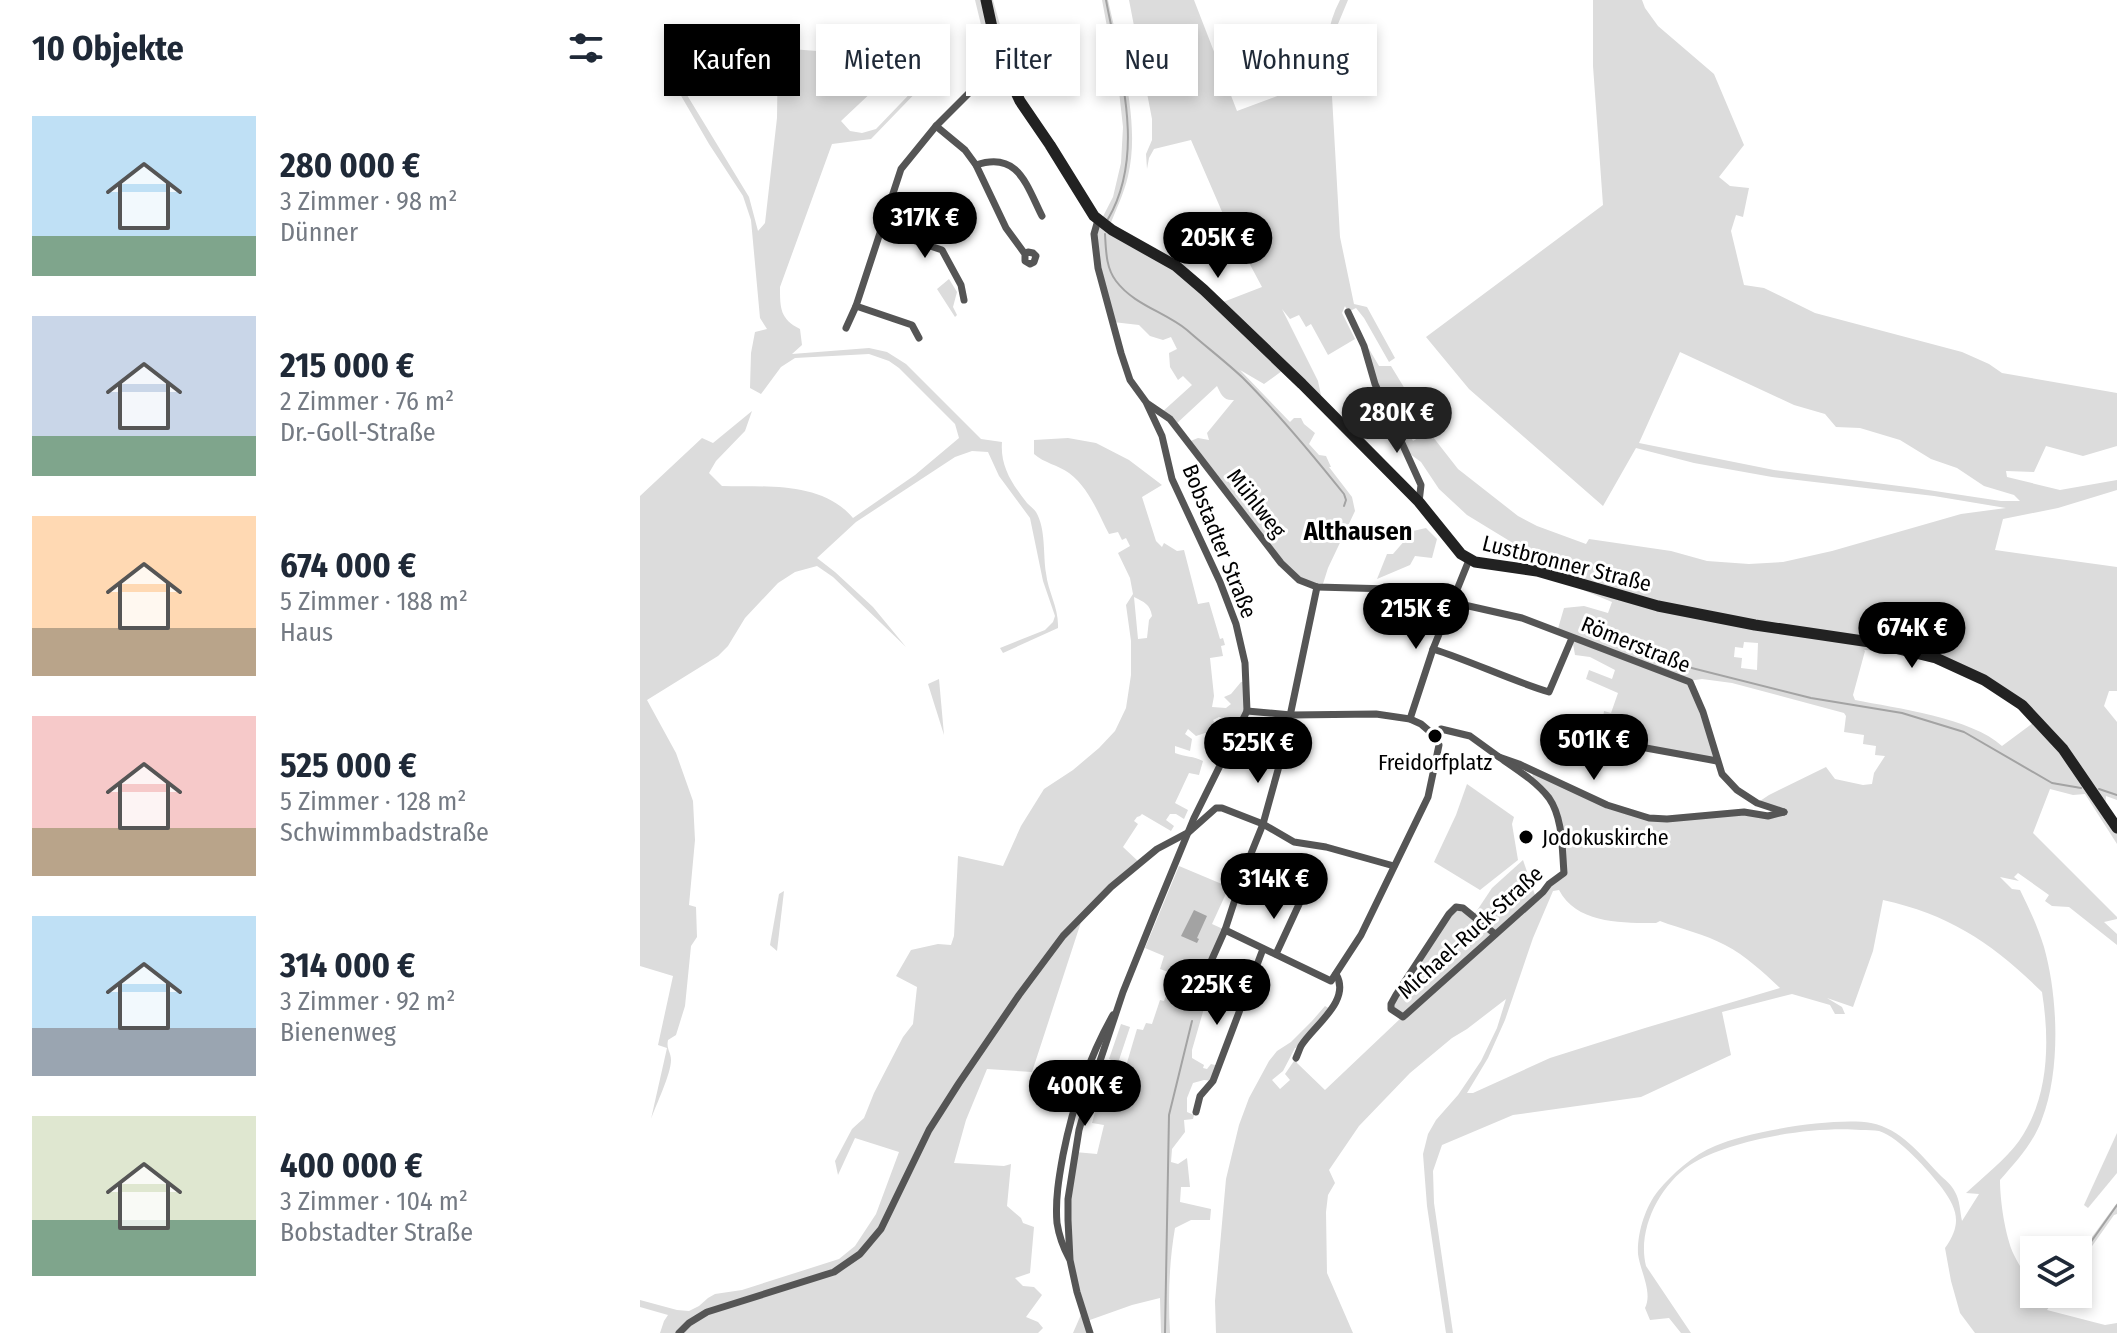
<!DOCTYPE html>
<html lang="de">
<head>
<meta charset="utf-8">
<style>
  body { margin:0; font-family:"Fira Sans Condensed",sans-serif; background:#f2f2f3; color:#1f2937; height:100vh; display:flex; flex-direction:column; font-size:30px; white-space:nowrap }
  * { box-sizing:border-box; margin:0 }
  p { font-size:26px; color:#747a83 }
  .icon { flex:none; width:44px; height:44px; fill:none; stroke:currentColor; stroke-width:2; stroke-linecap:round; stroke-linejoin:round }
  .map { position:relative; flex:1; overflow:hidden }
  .details { display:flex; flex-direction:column; background:#fff; width:640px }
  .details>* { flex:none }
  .banner { position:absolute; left:24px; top:24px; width:760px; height:72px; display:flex; gap:16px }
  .tools { position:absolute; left:1380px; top:1236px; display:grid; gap:16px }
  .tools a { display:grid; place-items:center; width:72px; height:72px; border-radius:0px; background:#fff; box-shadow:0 4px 12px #0003; font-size:40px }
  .price { position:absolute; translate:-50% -68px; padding:0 18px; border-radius:28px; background:#000; color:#fff; font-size:26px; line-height:52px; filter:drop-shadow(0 2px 4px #0008) }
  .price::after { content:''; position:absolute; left:50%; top:48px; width:24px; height:18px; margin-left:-12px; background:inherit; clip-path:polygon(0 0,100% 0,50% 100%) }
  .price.active { background:#222; color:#fff }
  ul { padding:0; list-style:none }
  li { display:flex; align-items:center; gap:24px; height:200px; padding:0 32px }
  li span { display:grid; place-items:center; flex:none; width:224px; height:160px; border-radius:0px; color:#555 }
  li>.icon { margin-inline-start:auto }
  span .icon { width:96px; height:96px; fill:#fffc; stroke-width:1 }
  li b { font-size:34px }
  h2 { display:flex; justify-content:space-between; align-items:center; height:96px; padding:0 32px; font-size:34px }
  .chip { padding:0 28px; border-radius:0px; background:#fff; box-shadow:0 4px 12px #0003; font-size:28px; line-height:72px }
  .chip.active { background:#000; color:#fff }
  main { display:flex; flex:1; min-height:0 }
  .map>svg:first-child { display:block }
</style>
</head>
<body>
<main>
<section class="details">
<h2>10 Objekte<svg class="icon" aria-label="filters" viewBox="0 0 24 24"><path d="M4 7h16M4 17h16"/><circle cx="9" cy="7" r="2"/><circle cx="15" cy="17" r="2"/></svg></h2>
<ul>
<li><span style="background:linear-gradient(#bfe0f5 75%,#7fa58c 0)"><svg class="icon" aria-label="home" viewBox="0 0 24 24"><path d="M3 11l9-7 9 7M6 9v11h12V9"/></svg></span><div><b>280 000 €</b><p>3 Zimmer · 98 m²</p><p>Dünner</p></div></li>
<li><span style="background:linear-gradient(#c9d6e8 75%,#7fa58c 0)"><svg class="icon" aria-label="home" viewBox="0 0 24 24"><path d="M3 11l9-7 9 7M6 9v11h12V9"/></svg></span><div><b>215 000 €</b><p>2 Zimmer · 76 m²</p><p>Dr.-Goll-Straße</p></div></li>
<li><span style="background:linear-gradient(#ffd9b3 70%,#b9a48a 0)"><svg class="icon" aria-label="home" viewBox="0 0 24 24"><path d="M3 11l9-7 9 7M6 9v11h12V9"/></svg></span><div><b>674 000 €</b><p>5 Zimmer · 188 m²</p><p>Haus</p></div></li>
<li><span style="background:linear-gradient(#f6c9c9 70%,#b9a48a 0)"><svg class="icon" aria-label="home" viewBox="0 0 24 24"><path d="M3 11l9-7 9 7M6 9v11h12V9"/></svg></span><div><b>525 000 €</b><p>5 Zimmer · 128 m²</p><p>Schwimmbadstraße</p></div></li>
<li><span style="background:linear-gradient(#bfe0f5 70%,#9aa5b1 0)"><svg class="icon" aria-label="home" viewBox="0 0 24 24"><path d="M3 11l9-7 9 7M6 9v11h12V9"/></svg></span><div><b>314 000 €</b><p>3 Zimmer · 92 m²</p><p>Bienenweg</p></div></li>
<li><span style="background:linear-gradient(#dfe7d0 65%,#7fa58c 0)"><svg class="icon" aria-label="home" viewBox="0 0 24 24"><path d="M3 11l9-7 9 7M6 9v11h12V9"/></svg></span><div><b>400 000 €</b><p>3 Zimmer · 104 m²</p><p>Bobstadter Straße</p></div></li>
</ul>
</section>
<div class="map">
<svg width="1477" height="1333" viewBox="0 0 1477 1333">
  <rect width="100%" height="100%" fill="#fff"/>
  <!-- green -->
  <g fill="#dcdcdc" fill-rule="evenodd">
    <path d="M335 0H353L364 39 358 33 349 38 352 55 345 72 342 65 344 37Z"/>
    <path d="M462 0H468C480 55 501 121 488 176 484 194 475 211 469 228L538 265 578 304 622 287 583 214 551 140 514 149 509 158 507 169 506 154 512 140V119L489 0H554L597 111 683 79C685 52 687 24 700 0H708L693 36 690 61 700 237 714 304 727 307 755 358 749 362 724 318 716 308 708 312 705 306 702 313 715 339 688 355 671 324 666 327 659 315 650 319 642 309 678 381 683 405 646 368 624 384 600 370 650 422 654 418H661L664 424 675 433 669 444 679 455 686 456 691 467H689L712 497 715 511 688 568 682 587 651 574 548 442 558 438 569 440 567 433 594 400C583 401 581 394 577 386L535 425 521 413 552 385 543 376 538 380 530 367 529 353 537 349 531 337 523 340 510 336 499 325 473 322 454 234 473 197 481 163 483 127 479 91Z"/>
    <path d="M953 0H1002L1005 8 1018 26 1074 74 1104 145 1079 177 1090 186 1109 188 1103 217 1096 215 1091 231 1104 285 1124 288 1175 313 1322 352 1349 364 1362 373 1477 393V446L1443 456 1406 446 1394 472 1366 471 1367 477 1420 490 1477 480V490L1418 508 1363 519 1355 550 1477 567V691H1469L1464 706 1477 722V800L1466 796 1465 810 1477 828V844L1445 794 1433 795 1410 789 1393 833 1477 917V919L1464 922 1477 934V945L1429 907 1412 906 1405 901 1409 895 1378 873 1374 877 1379 881 1360 877 1372 889 1380 890C1389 908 1398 927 1404 947 1418 996 1421 1070 1402 1119 1394 1142 1377 1161 1360 1180 1360 1200 1365 1236 1374 1255 1380 1267 1387 1277 1394 1288V1294H1398L1403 1303 1410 1294H1418L1407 1310 1465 1325 1477 1323V1333H1335L1320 1313 1311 1281 1305 1248C1322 1224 1318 1210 1302 1188 1289 1171 1259 1137 1239 1131 1234 1130 1227 1130 1221 1130 1173 1126 1090 1139 1050 1165 1019 1186 997 1230 1006 1266L1051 1333H1041L1029 1318 1010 1320 1005 1308C1013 1292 1000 1271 998 1254 997 1234 1005 1207 1018 1191 1033 1173 1053 1155 1075 1146 1108 1131 1196 1117 1231 1123 1261 1129 1279 1153 1299 1174 1304 1179 1312 1185 1315 1192 1320 1200 1320 1212 1322 1221L1339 1194 1326 1193C1343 1177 1366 1159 1379 1141 1409 1098 1410 1042 1402 992 1353 944 1311 915 1243 900L1233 951 1213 1007 1187 998 1202 1007 1205 1014H1195L1190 1005 1152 994 1082 1012 1091 1055 1001 1097 873 1115 802 1145 793 1171 794 1203 813 1333H806L787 1206 783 1154 788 1134 796 1120 818 1095 841 1061 857 1028 866 999 827 1029 812 1038 770 1073 719 1126 689 1170 695 1183 688 1195 686 1212 687 1273 713 1333H576L575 1301 586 1179 599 1125 609 1098 629 1061 637 1051 651 1042 672 1021 685 1006 692 1010 660 1047 655 1048 643 1071 632 1080 640 1089 650 1080 645 1074 656 1058 657 1063 685 1090 762 1017 751 1004 816 907 855 934 924 873 920 829 911 801 894 782 891 769 967 805 1008 818 1074 814 1128 816 1143 812 1117 803 1129 795 1186 767 1195 779 1223 785 1232 784 1234 773 1245 756 1235 755 1236 746 1223 744 1224 735 1204 732 1206 716 1204 713 1092 683 1062 679 1048 681 1077 761 965 741 961 732 964 711 971 713 978 693 946 679 949 670 972 679 975 670 950 657 935 655 932 638 917 632 924 608 944 606 968 613 972 602 897 571 906 568 886 551 827 515 799 489 781 462 766 451 735 384 724 346 729 349 739 366H751L779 412 762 421 773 441 785 434 793 437 818 469 878 516 897 526 946 544 949 539 1031 551 1067 561 1109 564 1143 562 1192 551 1321 514 1366 508 1294 496 1132 477 1054 463 996 448 963 506 829 389 786 337 963 205 953 66ZM1040 352 1154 405 1185 414 1196 427 1220 428 1260 440 1291 459 1317 468 1344 486 1374 495 1380 501H1361L1275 488 1134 470 999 443ZM1104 642 1118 643 1117 670 1101 668 1102 658 1094 657 1095 647 1103 648ZM1224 650C1233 650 1244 652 1255 654 1307 663 1356 684 1393 723L1362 746C1332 718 1256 708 1215 700L1213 695 1225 651ZM919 890C937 924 982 923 1016 923L1020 921C1041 929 1065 934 1085 945 1106 956 1123 972 1140 988L1005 1028 910 1058 833 1093H827L848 1058 865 1020 893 938 913 891Z"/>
    <path d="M138 48 203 53 252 67 236 88 201 121 210 131 222 133 236 129 284 79 287 81 231 139 192 144 140 287C140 308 140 319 160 329L162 345 152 354 229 348 247 352 266 364 341 439 362 442C360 466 372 484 387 503 390 506 394 509 396 512 406 529 403 554 406 573 408 592 419 608 418 628L363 653 360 648 405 630 413 622 415 616 403 581 390 518 359 476 348 452 332 451 315 457 216 522 177 558 195 572 233 607 266 647 193 577 177 566 155 572 138 583 105 618 88 646 78 656 7 700 36 753 53 801 55 840 49 905 56 907 57 937 51 946 45 1006 36 1035 28 1040C26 1049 31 1052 31 1060 31 1074 16 1105 11 1119L27 1048 18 1045 33 976 0 966V496L62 438 73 443 112 411 105 431 76 461 69 473 82 486C125 487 182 481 213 518L275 475 319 438 315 424 259 368 249 361 229 354 155 358 141 367 121 394 110 388 111 353 115 332 127 329 120 318 111 220 103 196 69 144 29 75 33 72 109 197 118 231 125 223 137 118Z"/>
    <path d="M309 279 317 292 313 307 317 315 315 317 297 289Z"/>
    <path d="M428 438 456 443 489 460 522 485 502 497 516 541 522 547 524 543 537 551 544 550 558 604 569 602 580 639 583 638 585 645 581 646 583 656 570 658 574 696 572 707 586 708 591 704 584 697 591 694 601 682 606 681 607 711 601 724 579 717 573 720 576 725 589 729 587 737 568 732 556 736 548 729 545 734 552 739 550 751 535 746V753C545 757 554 756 563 761L559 775 549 773 535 803 548 810 544 819 536 814H530L526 820 534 826 531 831 502 814 500 816 497 817 494 821 498 824 483 847 500 863 443 916 392 1072 347 1069 326 1120 314 1163 364 1166 371 1164 367 1206 381 1218 383 1223 394 1227 390 1273 375 1278 383 1286 394 1287 402 1295 386 1317 398 1322 403 1328 398 1333H20L24 1321 28 1315 0 1307V1300L37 1310 49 1311 59 1306 68 1298 75 1294 102 1290 199 1259 215 1246 236 1214 259 1152 215 1138 198 1175 195 1161 212 1129 224 1118 234 1093 263 1037 273 1024 277 987 256 976 271 950 298 944 311 945 314 936 318 856 363 866 381 826 404 789 433 770 459 748 475 731 486 708 491 675V641L486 605 493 594 490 578 478 553 490 546 486 538 482 540 478 532 469 534C458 513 449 488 429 473 418 465 404 463 394 454V440ZM494 597C504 602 510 604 512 616L509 620 507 638 498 639Z"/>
    <path d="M786 528 797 539 792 558 775 556 770 565 737 579 747 554H753L773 531Z"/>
    <path d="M299 679 304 735 288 684Z"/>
    <path d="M827 784 874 817 872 824 878 860 840 890 794 862 816 815Z"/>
    <path d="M883 860 895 895 855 932 834 915 852 888Z"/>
    <path d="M539 866 589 887 572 924 583 929 558 983 520 969 524 956 505 948Z"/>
    <path d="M144 891 137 951 130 945 139 894Z"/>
    <path d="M530 985 556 994 560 986 569 991 552 1050V1058L564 1065 563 1068 567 1069 571 1064 579 1066 573 1081 564 1080 553 1083 547 1098V1112L554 1115 553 1119 544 1120 545 1132 532 1149 531 1162 538 1164 547 1158 550 1187H541L540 1202 571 1209 570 1220H551L535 1228C529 1263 528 1298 530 1333H521L520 1298 492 1305 447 1321 450 1333H433L443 1310 437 1292 428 1220 435 1152 457 1154 464 1125 452 1123 461 1090 478 1093 497 1029 503 1030 506 1023 512 1024 520 1000 524 1001Z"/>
    <path d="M481 1024 490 1027 478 1063 469 1059Z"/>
    <path d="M1477 1133V1173L1448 1208 1444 1205Z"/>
    <path d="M1477 1203V1214L1474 1215 1438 1266V1256Z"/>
  </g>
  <!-- water -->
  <path fill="#a3a3a3" d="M554 910 567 916 557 938 559 939 557 943 541 936Z"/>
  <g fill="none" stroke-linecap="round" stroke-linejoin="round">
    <!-- stream -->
    <g stroke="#a3a3a3" stroke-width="2">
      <path d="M466 0C479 70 507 152 468 219"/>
      <path d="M465 234C466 251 466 268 476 281 494 305 525 312 547 330 565 346 585 361 603 378 639 414 672 454 704 494L706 500 704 506"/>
      <path d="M1016 659 1171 698 1262 713 1324 732 1412 783 1441 788"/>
      <path d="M1459 789 1477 795"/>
      <path d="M1438 1260 1477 1205"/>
      <path d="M1408 1302 1414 1294"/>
      <path d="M525 1333 529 1115 552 1021"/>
    </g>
    <!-- street -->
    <g stroke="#555" stroke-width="7">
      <path d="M335 88 357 75 363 65"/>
      <path d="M296 126 325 150 336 165 366 228 385 254V261L390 264 394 262 396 256 393 253 388 252 385 254"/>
      <path d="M336 165C378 151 386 184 402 216"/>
      <path d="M240 229 302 250 321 285 324 300"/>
      <path d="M708 312 724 346 735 384 781 485 779 502"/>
      <path d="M206 328 216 306"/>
      <path d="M279 338 272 325 216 306 261 169 296 126 330 92 345 72 355 65H363"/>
      <path d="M508 404 530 419 641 563 659 580 677 587 787 590 814 593"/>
      <path d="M811 602 882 618 1050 682 1063 712 1082 774 1097 790 1117 803 1144 812"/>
      <path d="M793 649C833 662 870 680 909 692L932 638"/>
      <path d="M770 719 793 649 829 560"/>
      <path d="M795 736 801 729 830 736 859 757 879 764 967 805 1009 818 1027 819 1104 812 1128 816 1144 812"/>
      <path d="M942 740 973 742 1077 761"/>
      <path d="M585 930 691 981 721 935 788 797 799 745 795 736 781 724 770 719 736 714 651 715 607 711"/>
      <path d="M855 934 823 908 816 907 809 914 756 995 751 1004V1009L763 1017 903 892 909 884 924 873C922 849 923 818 909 798 896 781 876 769 859 757"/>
      <path d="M636 954 661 900"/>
      <path d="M560 986 585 930 606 866 623 824 641 759 677 587"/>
      <path d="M656 1058C657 1056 660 1048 661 1046 673 1026 712 1001 696 974"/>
      <path d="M556 1112 560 1096 573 1081 623 949"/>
      <path d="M429 1258C423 1247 419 1236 417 1223 415 1200 419 1177 423 1155 433 1105 448 1059 473 1015"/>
      <path d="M39 1333 49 1323 67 1312 194 1272 220 1254 241 1229 289 1130 319 1083 379 995 423 936 471 887 517 849 549 832 576 808H582L623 824 654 842 686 847 754 866"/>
      <path d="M450 1333 437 1292 430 1260 428 1220V1199L439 1130 450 1091 483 992 514 915 554 818 607 711 605 663 596 624 580 582 532 479 522 436 506 402 490 380 481 353 458 268 454 234 458 220"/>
    </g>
    <!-- secondary -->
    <path stroke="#222" stroke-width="11" d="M346 0 355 41 363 65 380 101 410 145 454 216 472 230 536 266 564 290 662 384 779 502 821 554 835 562 897 571 1018 606 1115 625 1230 642 1296 658 1344 680 1382 705 1423 749 1477 828"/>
  </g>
  <!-- markers -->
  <g fill="#000" stroke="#fff" stroke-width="3">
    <circle cx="795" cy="736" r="8"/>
    <circle cx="886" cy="837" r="8"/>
  </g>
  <g text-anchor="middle" stroke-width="6" stroke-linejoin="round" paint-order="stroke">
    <!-- street labels -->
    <g font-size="22" fill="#000" stroke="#fff">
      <text transform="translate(617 503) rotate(52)" y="8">Mühlweg</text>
      <text transform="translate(580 541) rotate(68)" y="8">Bobstadter Straße</text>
      <text transform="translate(927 563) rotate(14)" y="8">Lustbronner Straße</text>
      <text transform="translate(996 644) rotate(22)" y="8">Römerstraße</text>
      <text transform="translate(830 932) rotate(-42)" y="8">Michael-Ruck-Straße</text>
    </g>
    <!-- poi labels -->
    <g font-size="22" fill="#000" stroke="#fff">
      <text x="795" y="770">Freidorfplatz</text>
      <text x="902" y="845" text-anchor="start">Jodokuskirche</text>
    </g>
    <!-- quarter labels -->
    <g font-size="26" font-weight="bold" fill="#000" stroke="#fff">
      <text x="718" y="540">Althausen</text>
    </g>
  </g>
</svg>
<div class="tools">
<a><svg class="icon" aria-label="layers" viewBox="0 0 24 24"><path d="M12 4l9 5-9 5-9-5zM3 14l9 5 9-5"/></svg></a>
</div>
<b class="price" style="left:285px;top:260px">317K €</b>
<b class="price" style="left:578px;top:280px">205K €</b>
<b class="price active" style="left:757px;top:455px">280K €</b>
<b class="price" style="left:776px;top:651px">215K €</b>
<b class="price" style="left:1272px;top:670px">674K €</b>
<b class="price" style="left:954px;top:782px">501K €</b>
<b class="price" style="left:618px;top:785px">525K €</b>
<b class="price" style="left:634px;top:921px">314K €</b>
<b class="price" style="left:577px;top:1027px">225K €</b>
<b class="price" style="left:445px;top:1128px">400K €</b>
<div class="banner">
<a class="chip active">Kaufen</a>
<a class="chip">Mieten</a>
<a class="chip">Filter</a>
<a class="chip">Neu</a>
<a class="chip">Wohnung</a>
</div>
</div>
</main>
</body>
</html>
